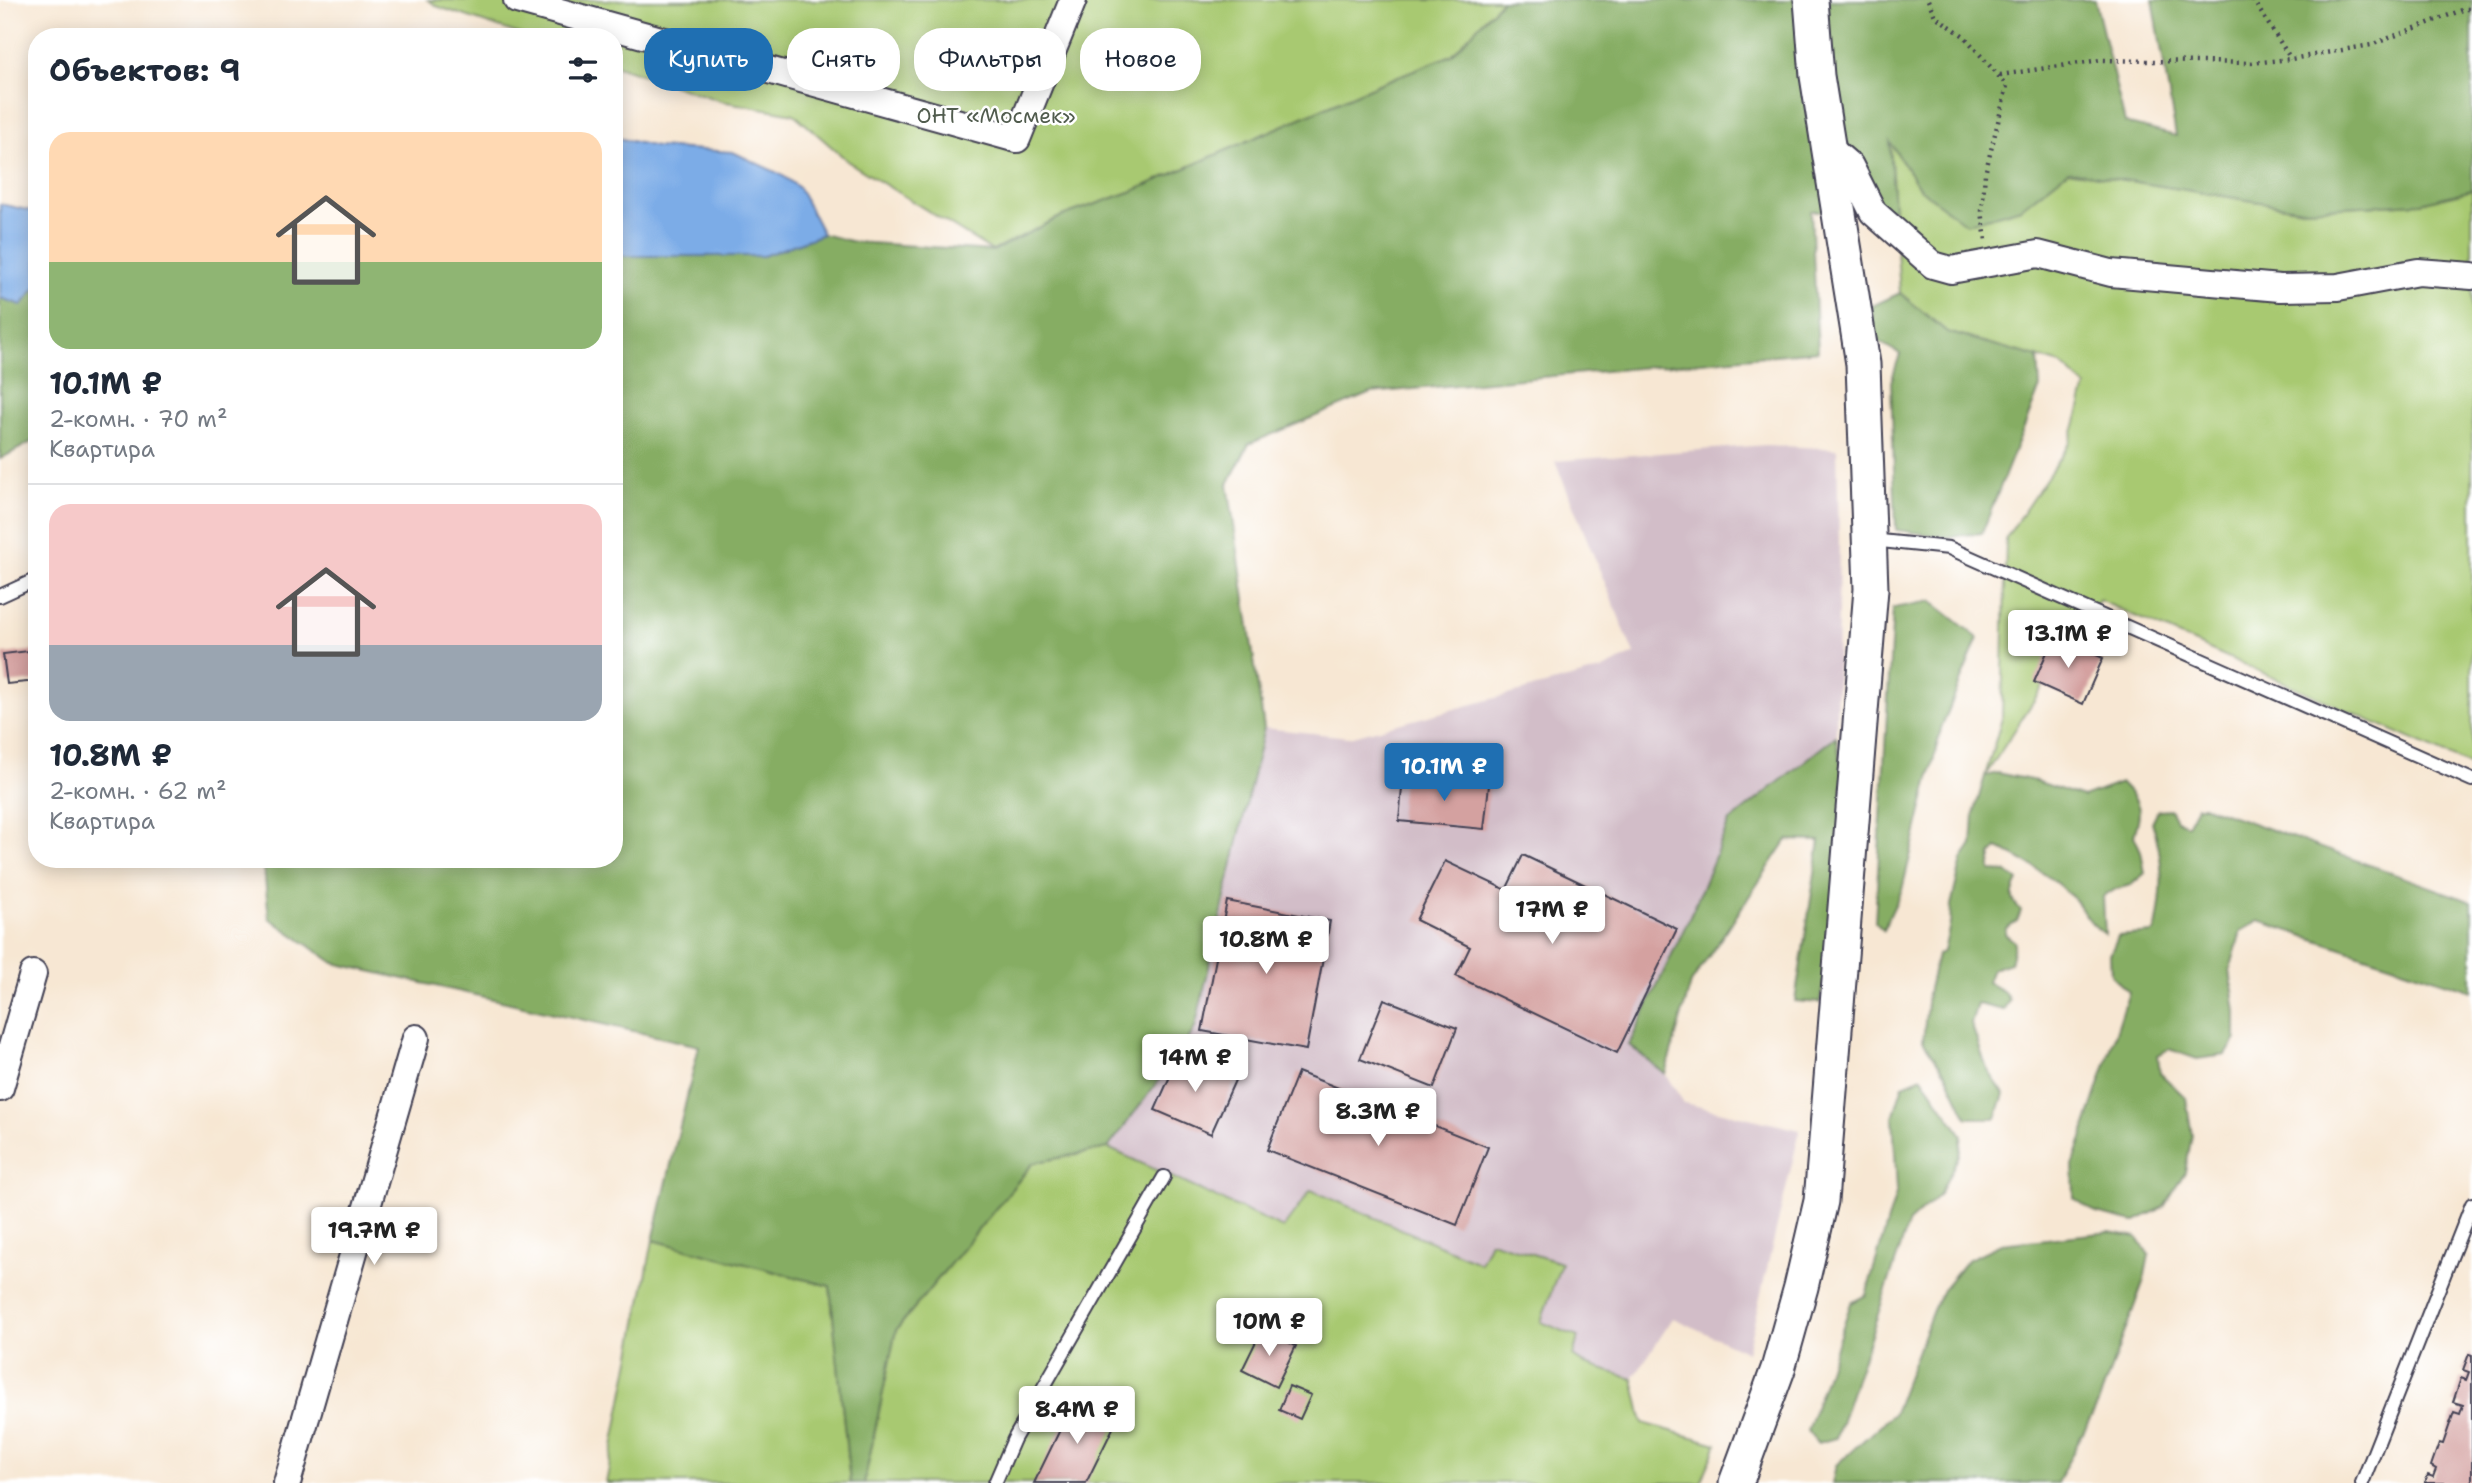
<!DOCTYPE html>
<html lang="ru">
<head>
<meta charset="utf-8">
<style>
  body { margin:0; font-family:"Shantell Sans",sans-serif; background:#f6f6f7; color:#1f2937; height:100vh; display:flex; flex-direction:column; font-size:26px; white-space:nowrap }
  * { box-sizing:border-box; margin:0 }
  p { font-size:23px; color:#747a83 }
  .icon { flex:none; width:38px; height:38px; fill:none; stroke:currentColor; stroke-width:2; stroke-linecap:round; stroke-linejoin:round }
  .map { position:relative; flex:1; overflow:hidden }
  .drawer { position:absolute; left:28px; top:28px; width:595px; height:840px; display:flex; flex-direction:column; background:#fff; border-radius:28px; box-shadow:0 4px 18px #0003 }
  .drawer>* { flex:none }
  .top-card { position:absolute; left:644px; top:28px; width:665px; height:63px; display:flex; gap:14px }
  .price { position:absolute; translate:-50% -60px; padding:0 16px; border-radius:7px; background:#fff; color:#222; font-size:23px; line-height:46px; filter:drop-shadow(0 2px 4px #0008) }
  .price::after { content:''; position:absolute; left:50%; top:42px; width:21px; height:16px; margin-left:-10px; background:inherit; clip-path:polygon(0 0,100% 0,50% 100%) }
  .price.selected { background:#1f6fb2; color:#fff }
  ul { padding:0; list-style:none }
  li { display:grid; align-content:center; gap:14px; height:371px; padding:0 21px }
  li+li { border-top:2px solid #e0e1e3 }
  li span { display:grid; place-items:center; height:217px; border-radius:21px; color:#555 }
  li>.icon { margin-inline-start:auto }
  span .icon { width:126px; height:126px; fill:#fffc; stroke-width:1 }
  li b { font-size:30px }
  h2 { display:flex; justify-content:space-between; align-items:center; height:84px; padding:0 21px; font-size:30px }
  .pill { padding:0 24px; border-radius:28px; background:#fff; box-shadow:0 4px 18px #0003; font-size:24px; line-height:63px }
  .pill.selected { background:#1f6fb2; color:#fff }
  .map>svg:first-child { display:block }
</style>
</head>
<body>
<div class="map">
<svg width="2472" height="1483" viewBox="0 0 2472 1483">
  <rect width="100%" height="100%" fill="#fff"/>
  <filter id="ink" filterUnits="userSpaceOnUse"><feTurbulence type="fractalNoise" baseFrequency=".0143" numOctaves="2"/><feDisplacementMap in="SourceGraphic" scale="14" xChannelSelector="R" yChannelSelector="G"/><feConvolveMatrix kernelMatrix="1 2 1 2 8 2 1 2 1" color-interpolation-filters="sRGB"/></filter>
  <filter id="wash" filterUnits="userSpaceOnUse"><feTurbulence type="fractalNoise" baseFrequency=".00686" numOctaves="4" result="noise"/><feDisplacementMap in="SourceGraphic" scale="28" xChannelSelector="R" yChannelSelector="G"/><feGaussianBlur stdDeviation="1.57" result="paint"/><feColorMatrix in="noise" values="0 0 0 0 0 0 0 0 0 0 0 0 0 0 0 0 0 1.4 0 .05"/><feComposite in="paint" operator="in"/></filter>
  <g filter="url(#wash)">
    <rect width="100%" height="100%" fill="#f7e7d3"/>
    <!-- industrial -->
    <path fill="#d2bdc8" d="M1766 445 1837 449 1839 542 1836 736 1729 822 1694 908 1629 1045 1665 1074 1684 1103 1800 1130 1747 1352 1673 1318 1633 1379 1585 1364 1573 1356 1577 1337 1541 1322 1561 1263H1480L1311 1190 1284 1228 1108 1148 1185 1045 1195 1028 1264 728 1349 737 1601 670 1634 654 1555 461Z"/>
    <!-- green -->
    <g fill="#a8c971" stroke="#657656" stroke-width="2">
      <path d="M428 0H1502L1452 55 1381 83 1133 191 1062 216 993 251 850 163 794 114 721 101 614 65V37H528L439 7Z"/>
      <path d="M1889 140 1920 189 2021 208 2068 171 2303 209 2421 203 2472 190V766L2099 600 1985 776 2002 718 2006 538 2070 443 2086 387 2061 364 1947 332 1900 293Z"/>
      <path d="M1108 1148 1283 1228 1311 1190 1480 1263 1490 1241 1561 1263 1541 1322 1578 1337 1573 1356 1585 1364 1633 1379 1643 1423 1717 1444 1701 1483H864L896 1330 1033 1163Z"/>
      <path d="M653 1240 830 1286 850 1483H606Z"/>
    </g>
    <!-- forest -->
    <g fill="#86ad63" stroke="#54684f" stroke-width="2">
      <path d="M1502 0H2095L2125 123 2176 136 2153 0H2472V190L2421 203 2303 209 2068 171 2021 208 1966 224 1920 189 1890 142 1894 209 1811 211 1818 351 1371 393 1249 444 1228 484 1264 728 1195 1028 1185 1045 1108 1148 1033 1163 896 1330 864 1483H850L830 1286 653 1240 699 1046 334 963 269 918 263 859H614V256H763L823 234 854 242 993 251 1062 216 1133 191 1381 83 1452 55Z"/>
      <path d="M37 286V439L0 459V298L22 305Z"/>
      <path d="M1900 293 1947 332 2038 357 2040 387 1982 533 1946 537 1896 530 1891 382 1900 354 1874 339 1872 306Z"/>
      <path d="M1931 601 1978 638 1941 729 1902 890 1883 930 1875 922 1893 608Z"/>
      <path d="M1836 736 1843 776 1837 903 1820 1003 1795 1001 1820 841 1787 840 1691 983 1665 1074 1629 1045 1694 908 1729 822Z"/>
      <path d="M1997 773 2036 781 2083 797 2121 783C2142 804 2142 808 2134 836L2141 851 2145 873 2131 885 2116 889 2103 897 2105 934C2090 925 2083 910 2072 897 2054 879 2020 856 1997 848L1991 855V871L2007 872 2018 881C2011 894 2010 900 2021 911L2017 921 2006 928 2005 934 2015 942 2010 963 1992 969 1987 982 2004 992 2009 1000 2004 1010 1977 1004 1971 1023 1987 1069 2004 1094 1996 1118H1967L1946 1074 1923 1041 1928 993 1937 955 1944 951 1950 924 1951 905 1962 860 1972 845 1974 814 1985 776Z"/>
      <path d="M2197 806H2205L2472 902V991L2259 921 2241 931 2230 970 2236 1012V1039L2226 1055 2197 1059 2169 1049 2158 1055 2160 1073 2186 1098 2192 1135 2185 1172 2164 1207 2134 1222 2096 1213 2074 1198 2073 1166 2129 992 2111 975 2110 955 2118 936 2153 933 2156 928C2164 889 2164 859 2152 822L2158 810 2170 809 2176 820 2187 825Z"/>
      <path d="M1922 1077 1962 1135 1959 1155 1940 1194 1909 1222 1836 1438 1817 1443 1807 1431 1851 1303 1866 1295 1897 1190 1893 1117 1903 1085Z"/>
      <path d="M2109 1232 2137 1237 2149 1255 2144 1280 2098 1404 2057 1483H1832L1836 1465 1894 1413 1933 1310 1944 1288 1967 1260 2001 1244Z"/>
    </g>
    <!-- water -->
    <g fill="#7cace7" stroke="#4f6791" stroke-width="2">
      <path d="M614 137 656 147 733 152 782 175 799 188 823 234 763 256H614Z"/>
      <path d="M0 204 37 212V286L22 305 0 298Z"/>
    </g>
    <g id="blocks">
      <!-- building -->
      <g fill="#d4a1a0">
        <path d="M2054 636 2103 658 2083 704 2034 682Z"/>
        <path d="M37 650V681L7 684 3 654Z"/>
        <path d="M1403 777 1489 785 1484 829 1399 821Z"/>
        <path d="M1523 855 1677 929 1617 1053 1456 976 1470 947 1416 920 1445 861 1506 890Z"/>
        <path d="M1227 901 1330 921 1306 1050 1202 1031Z"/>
        <path d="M1384 999 1457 1028 1434 1088 1360 1059Z"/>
        <path d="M1180 1054 1236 1078 1211 1134 1155 1110Z"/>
        <path d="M1298 1072 1488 1147 1457 1225 1267 1150Z"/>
        <path d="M1262 1329 1296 1346 1276 1387 1242 1370Z"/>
        <path d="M2469 1354 2472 1355V1483H2425L2428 1475 2433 1477 2436 1469 2431 1466 2439 1443 2443 1444 2454 1412 2460 1414 2463 1405 2453 1402 2461 1378 2466 1380 2469 1372 2463 1370Z"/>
        <path d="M1289 1386 1311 1395 1300 1419 1279 1410Z"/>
        <path d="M1075 1399 1117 1420 1086 1483H1034Z"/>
      </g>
    </g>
  </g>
  <g filter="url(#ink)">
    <use href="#blocks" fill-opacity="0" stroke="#424052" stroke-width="2"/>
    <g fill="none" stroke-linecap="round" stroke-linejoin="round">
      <defs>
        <g id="service">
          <path d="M1871 540 1949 548 2472 780"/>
          <path d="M0 596 37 579"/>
          <path d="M995 1483 1014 1439 1164 1177"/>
          <path d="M2362 1483 2472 1204"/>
        </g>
        <g id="minor">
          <path d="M517 0 1017 139 1073 0"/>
          <path d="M1829 148 1850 166 1873 212 1933 265 1951 270 2038 254 2111 273 2280 288 2338 287 2418 272 2472 276"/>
          <path d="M0 1088 33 974"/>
          <path d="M287 1483 416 1038"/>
        </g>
        <path id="tertiary" d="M1736 1483 1778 1369 1801 1287 1821 1201 1871 589 1863 364 1817 76 1811 0"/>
      </defs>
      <!-- service casing -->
      <use href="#service" stroke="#424052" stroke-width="16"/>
      <!-- minor casing -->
      <use href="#minor" stroke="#424052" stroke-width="30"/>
      <!-- tertiary casing -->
      <use href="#tertiary" stroke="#424052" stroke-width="37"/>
      <!-- path -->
      <g stroke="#424052" stroke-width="4.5" stroke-dasharray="2 5" stroke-linecap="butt">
        <path d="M1928 0 1935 16 1964 36 2007 86 1985 174 1982 211 1986 241"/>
        <path d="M2253 0 2291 59"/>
        <path d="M2000 75 2100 60 2251 63 2291 59 2371 45 2465 9H2472"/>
      </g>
      <!-- service -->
      <use href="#service" stroke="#fff" stroke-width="12"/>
      <!-- minor -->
      <use href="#minor" stroke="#fff" stroke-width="26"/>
      <!-- tertiary -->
      <use href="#tertiary" stroke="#fff" stroke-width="33"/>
    </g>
  </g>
  <g text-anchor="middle" stroke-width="5" stroke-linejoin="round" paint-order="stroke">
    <!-- park labels -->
    <g font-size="21" fill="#515c4e" stroke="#fff">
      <text x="996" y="123">ОНТ «Мосмек»</text>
    </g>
  </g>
</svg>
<b class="price" style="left:2068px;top:670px">13.1M ₽</b>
<b class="price selected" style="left:1444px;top:803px">10.1M ₽</b>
<b class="price" style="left:1552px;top:946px">17M ₽</b>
<b class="price" style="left:1266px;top:976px">10.8M ₽</b>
<b class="price" style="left:1195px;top:1094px">14M ₽</b>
<b class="price" style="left:1378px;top:1148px">8.3M ₽</b>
<b class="price" style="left:374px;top:1267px">19.7M ₽</b>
<b class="price" style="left:1269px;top:1358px">10M ₽</b>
<b class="price" style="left:1077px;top:1446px">8.4M ₽</b>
<div class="top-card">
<a class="pill selected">Купить</a>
<a class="pill">Снять</a>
<a class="pill">Фильтры</a>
<a class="pill">Новое</a>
</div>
<section class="drawer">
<h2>Объектов: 9<svg class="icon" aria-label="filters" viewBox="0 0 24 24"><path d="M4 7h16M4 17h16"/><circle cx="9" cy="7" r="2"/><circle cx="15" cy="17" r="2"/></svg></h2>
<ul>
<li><span style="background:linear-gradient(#ffd9b3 60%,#8fb573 0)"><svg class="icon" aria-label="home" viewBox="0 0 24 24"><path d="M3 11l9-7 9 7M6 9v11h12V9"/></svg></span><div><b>10.1M ₽</b><p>2-комн. · 70 m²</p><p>Квартира</p></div></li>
<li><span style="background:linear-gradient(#f6c9c9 65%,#9aa5b1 0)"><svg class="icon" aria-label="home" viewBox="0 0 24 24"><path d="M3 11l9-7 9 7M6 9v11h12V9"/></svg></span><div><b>10.8M ₽</b><p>2-комн. · 62 m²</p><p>Квартира</p></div></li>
</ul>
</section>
</div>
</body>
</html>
